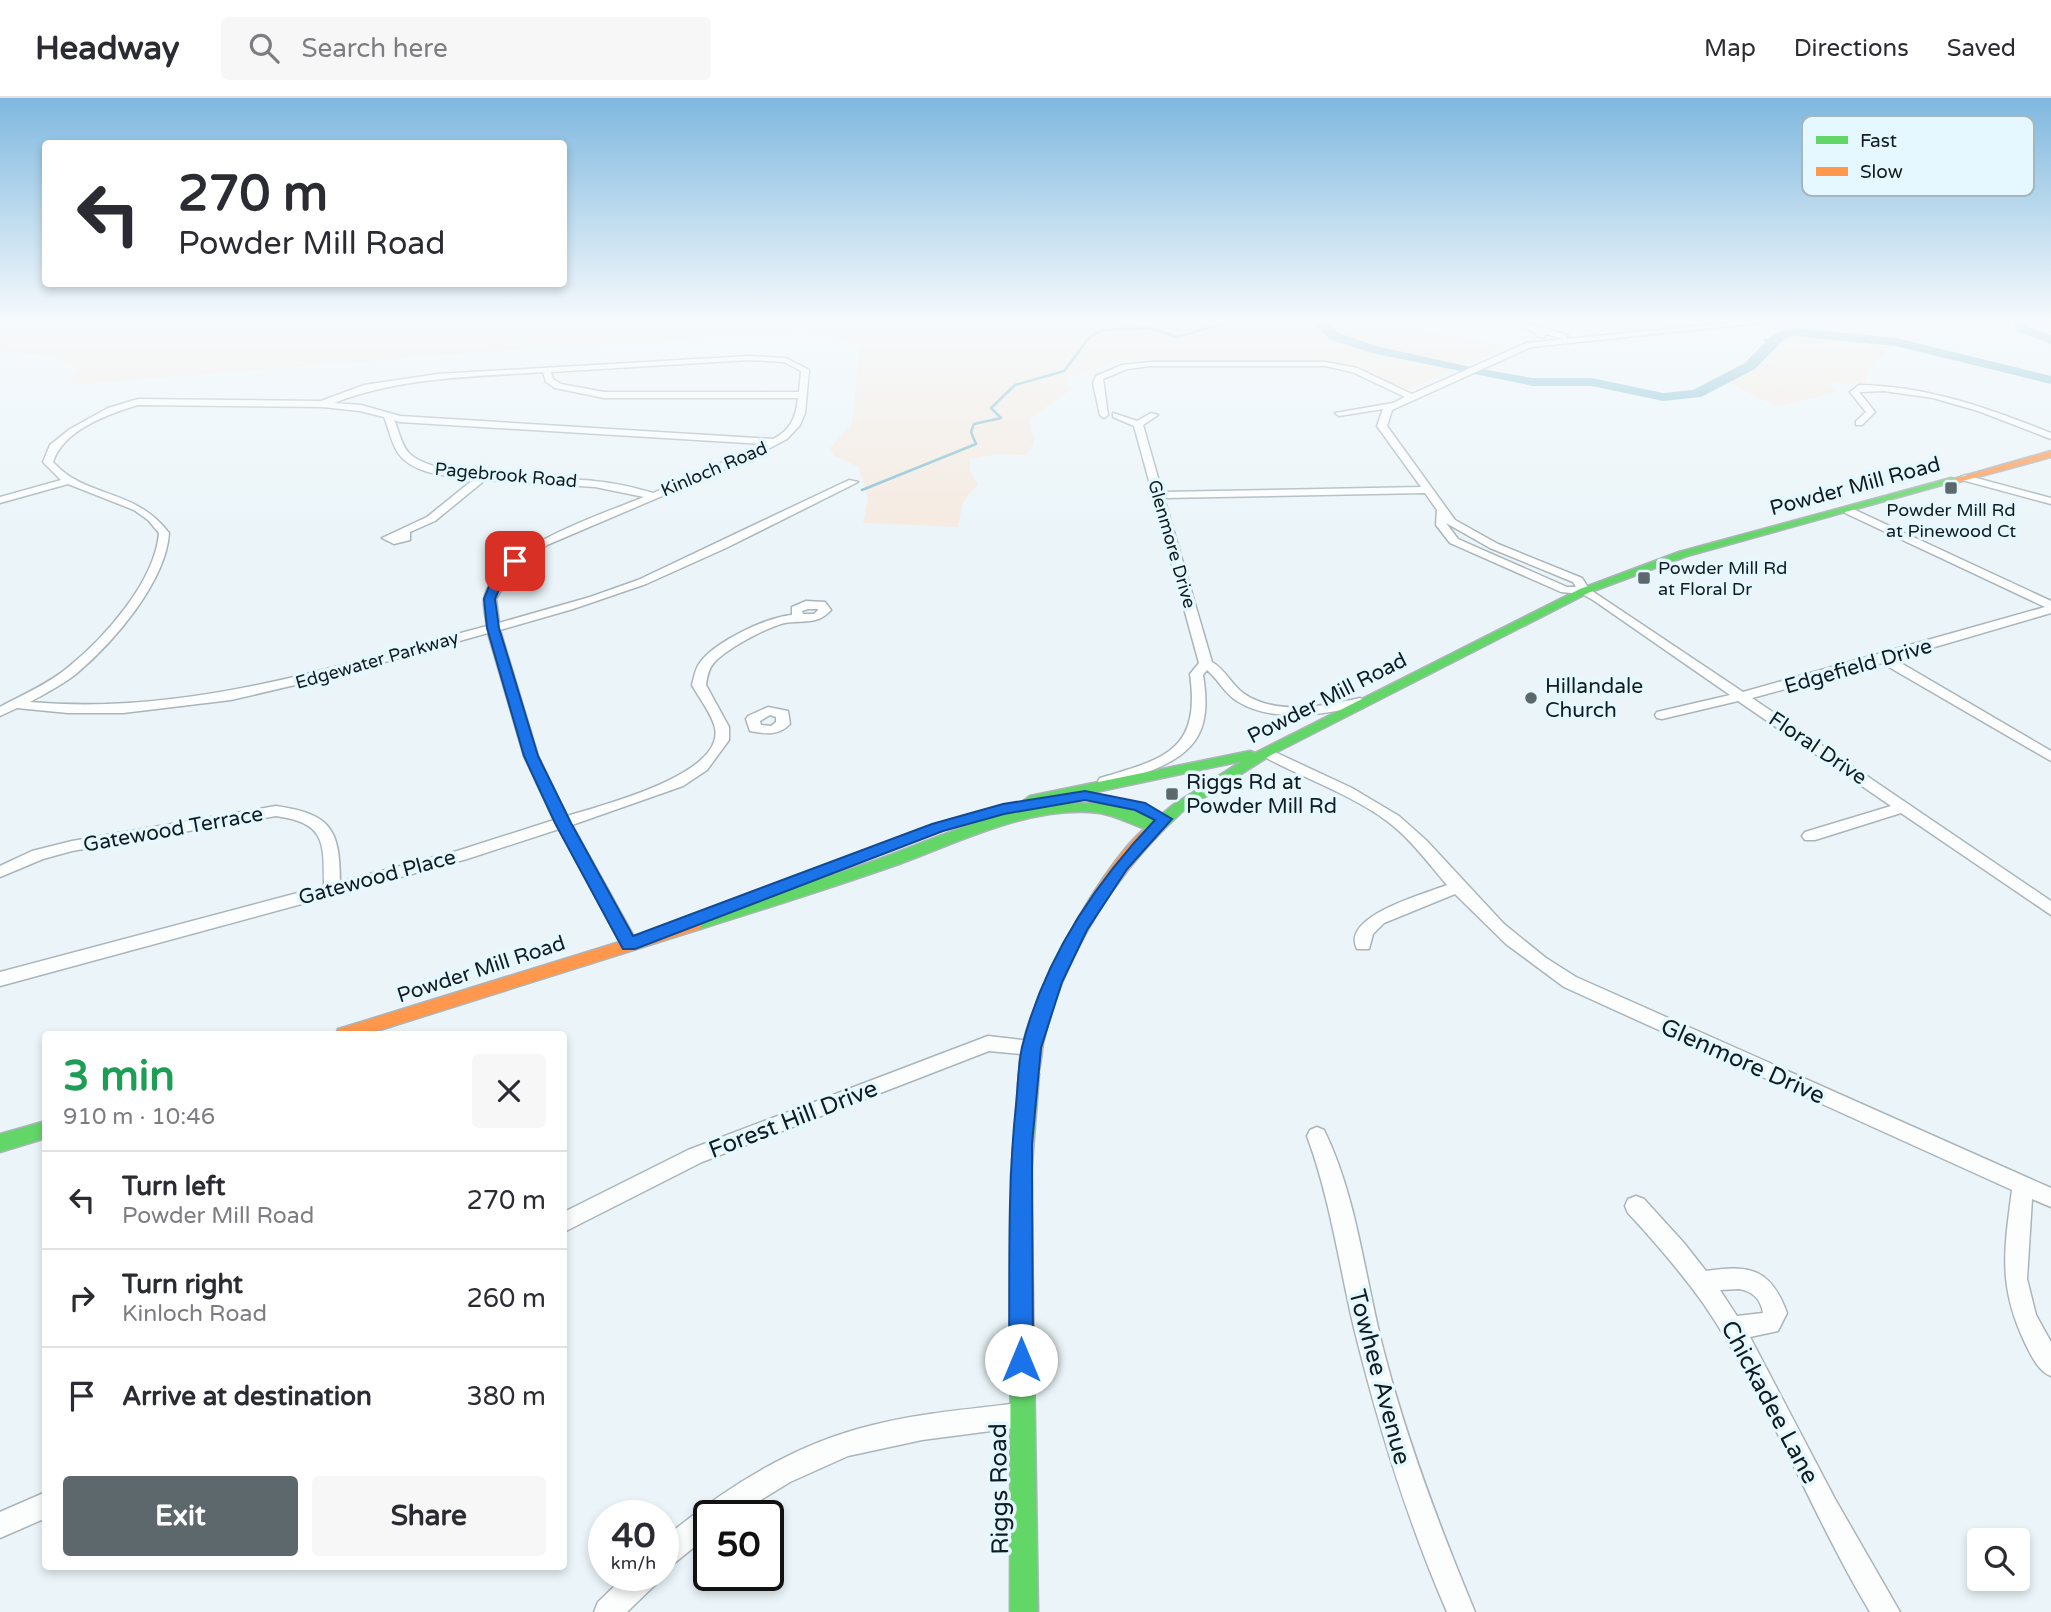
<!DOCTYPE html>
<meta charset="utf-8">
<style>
:root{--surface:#fff;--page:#f7f7f7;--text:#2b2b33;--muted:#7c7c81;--line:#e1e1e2;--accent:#5d686c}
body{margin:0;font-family:"Varela Round",sans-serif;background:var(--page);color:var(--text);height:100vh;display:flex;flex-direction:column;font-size:26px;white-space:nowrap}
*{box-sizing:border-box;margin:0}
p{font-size:23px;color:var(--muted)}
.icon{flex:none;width:38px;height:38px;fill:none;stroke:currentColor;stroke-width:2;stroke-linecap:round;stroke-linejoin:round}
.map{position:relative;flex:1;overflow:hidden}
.details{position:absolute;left:42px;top:933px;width:525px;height:539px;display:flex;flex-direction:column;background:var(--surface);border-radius:7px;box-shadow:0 4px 10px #0003}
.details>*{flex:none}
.hud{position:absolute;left:42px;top:42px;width:525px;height:147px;border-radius:7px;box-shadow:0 4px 10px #0003;background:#fff;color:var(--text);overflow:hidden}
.buttons{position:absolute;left:1967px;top:1430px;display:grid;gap:14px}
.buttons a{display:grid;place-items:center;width:63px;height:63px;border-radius:7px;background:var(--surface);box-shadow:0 4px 10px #0003;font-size:35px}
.speed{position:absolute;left:588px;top:1402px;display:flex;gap:14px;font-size:35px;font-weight:700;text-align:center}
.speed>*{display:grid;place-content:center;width:91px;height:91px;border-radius:50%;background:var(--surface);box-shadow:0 4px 10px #0003;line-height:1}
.speed small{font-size:18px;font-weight:400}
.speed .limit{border:4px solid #111;border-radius:10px;background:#fff;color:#111}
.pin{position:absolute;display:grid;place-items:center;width:60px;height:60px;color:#fff;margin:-30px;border-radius:14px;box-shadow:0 4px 10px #0006}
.me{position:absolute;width:77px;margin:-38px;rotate:0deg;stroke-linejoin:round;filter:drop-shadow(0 0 5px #0008)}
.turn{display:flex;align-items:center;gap:24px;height:147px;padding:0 21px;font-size:32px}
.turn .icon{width:91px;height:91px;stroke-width:2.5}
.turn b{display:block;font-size:49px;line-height:60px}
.round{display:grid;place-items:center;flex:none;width:74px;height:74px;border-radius:7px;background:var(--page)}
.head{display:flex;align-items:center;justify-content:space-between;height:119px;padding:0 21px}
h1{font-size:42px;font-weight:800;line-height:52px;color:#1e9e55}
.primary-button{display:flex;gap:14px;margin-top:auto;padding:14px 21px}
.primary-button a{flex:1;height:80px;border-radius:7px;background:var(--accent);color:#fff;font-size:28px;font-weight:800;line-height:80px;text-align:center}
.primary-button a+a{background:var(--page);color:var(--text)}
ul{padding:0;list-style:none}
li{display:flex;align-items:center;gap:21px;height:98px;padding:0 21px;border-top:2px solid var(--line)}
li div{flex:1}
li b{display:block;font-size:26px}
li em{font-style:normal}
header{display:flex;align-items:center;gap:42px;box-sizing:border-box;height:98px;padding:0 35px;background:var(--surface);border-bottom:2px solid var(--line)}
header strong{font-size:33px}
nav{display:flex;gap:38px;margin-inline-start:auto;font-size:24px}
.search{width:490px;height:63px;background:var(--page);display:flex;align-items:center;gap:18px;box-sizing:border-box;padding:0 24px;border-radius:7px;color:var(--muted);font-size:26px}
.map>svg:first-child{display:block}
</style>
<header>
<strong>Headway</strong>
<div class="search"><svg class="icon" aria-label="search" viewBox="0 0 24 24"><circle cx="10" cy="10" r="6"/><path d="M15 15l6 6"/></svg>Search here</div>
<nav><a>Map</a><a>Directions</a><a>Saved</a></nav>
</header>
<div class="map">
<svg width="2051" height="1514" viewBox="0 0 2051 1514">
<rect width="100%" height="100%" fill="#ebf5f9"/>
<g fill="#f5eae0">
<path d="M0,224H137L133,228L150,229L159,224H1403L1426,234L1506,248L1411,291L1399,288L1366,272L1303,261H1124L1080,277H1067L1063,283L1072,291L1029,321L1034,344L1026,357L998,356L969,361L971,376L978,386L963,404L958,429L863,425L868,401L859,369L834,358L830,350L852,325L860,245L804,235L545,249L69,287L77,271L55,258L0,253Z"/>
<path d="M1535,224H1730C1666,229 1597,243 1535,224Z"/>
<path d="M1830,234L1899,242L1868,272L1864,287L1833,284L1830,288L1838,293L1778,309L1723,282L1771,264L1765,246L1777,237Z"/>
</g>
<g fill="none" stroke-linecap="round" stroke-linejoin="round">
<g stroke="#83bed1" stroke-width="2.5">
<path d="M1667,224L1673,226"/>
<path d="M1765,242L1774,243"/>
<path d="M862,392L976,346L971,334L974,326L1001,320L991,310L1015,287L1064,273L1089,240L1101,232L1150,230L1177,239L1228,224"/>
</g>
<g fill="#83bed1" fill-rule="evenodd">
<path d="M1313,224H1326L1339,235L1376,248L1475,270L1533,280H1592L1663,295L1693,292L1745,265L1774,235L1795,230L1896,240L2051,278V286L1896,248L1795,238L1784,241L1755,271L1701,299L1663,303L1592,288H1533L1372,255L1329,241Z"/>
<path d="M2013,224H2025L2026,228L2051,237V246L2017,233Z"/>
</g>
<defs>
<g id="street">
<path d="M1511,224H1523L1568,237L1566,241L1742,224H1770L1531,249L1392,312L1387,328L1455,422L1498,446L1582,480L1589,491L1743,594L2045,509L1845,415V411H1853L2051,503V515L1894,561L2051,653V663L1882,565L1752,600L2051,803V817L1901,715L1815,742H1805L1802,738L1805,734L1891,708L1738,603L1662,621L1657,620L1655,617L1657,614L1730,597L1593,502L1582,496L1561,494L1450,445L1436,427L1437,412L1425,395L1164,400L1212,564C1225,571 1231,586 1243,595C1275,618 1324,608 1360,600L1367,604L1365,607C1326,616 1273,626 1237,603C1224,595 1219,582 1207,572L1203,577C1213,638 1193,658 1137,678C1126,682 1111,689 1100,686L1098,683L1100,680C1164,661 1201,653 1190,576L1199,565L1134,328L1113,319V315L1137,323L1151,315L1158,317L1143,327L1162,394L1421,389L1377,328L1383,311L1339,318L1335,315L1393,305L1405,299L1352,274L1325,268H1151L1127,271L1103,281L1108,317L1104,320L1100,317L1093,285L1096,278L1122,267L1151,264H1325L1357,270L1412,296L1526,245L1565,241L1545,236V239H1539L1531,232ZM1446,425L1490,450L1573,484L1576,489H1567L1458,441Z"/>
<path d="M749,258L786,260L809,272L805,315L800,327L787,341L749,361L547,447L511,474L496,501L499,525L590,499L638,482L849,382L858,384L726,450L646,486L573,511L500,532L538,658L567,718C599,708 725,677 715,630C712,616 699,600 692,587C694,580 695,572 699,566C713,544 767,519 792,517V509L806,503L825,504L831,512C818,527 803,522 785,525C767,529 724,552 713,566C708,572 707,580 706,587L729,629V642L707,672L683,688L572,727L638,846L635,850H623L559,731L467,761L0,888V874L324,788C324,743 325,725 276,718L72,753L43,761L0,779V768L32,753L72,743L276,708C330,716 340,730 340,784L457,753L554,722L524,658L488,535L342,576L231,602L123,615H68L17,610L0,618V609C22,597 46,587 66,571C103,542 155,484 159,435L148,422L134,412L68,386L0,405V399L61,382L43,364L50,347L70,331L108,310L138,301L321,303L364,287L438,276ZM749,262L784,264L801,273L799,294H604L561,286L553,281L551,274ZM543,274L546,284L555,290L604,300H798C796,319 791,332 773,341L400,318L361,307L334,305C400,279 472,279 543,274ZM138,307L322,309L360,313L384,319C389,331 391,344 398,355C413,377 450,378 474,381L427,419L382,440L394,446L410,442V434L435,423L485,382L595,389L644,399C600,417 495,450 484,501C483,508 486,520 487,528C336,568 188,618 30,604C46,595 62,587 76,576C113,545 166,484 169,435C134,389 86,401 53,364C63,332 108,316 138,307ZM394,322L400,324L763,346L653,395C633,389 615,385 594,383C551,378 440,383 410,356C401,348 399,332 394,322ZM808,511H818V512L814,516H803L802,513Z"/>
<path d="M1859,287C1927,288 1988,310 2051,335V341L1978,313L1933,300L1884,293L1859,294L1875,314L1862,327H1856V323L1866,314L1850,294Z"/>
<path d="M1965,377L2051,400V406L1962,382L1960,380Z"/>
<path d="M768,609L788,613L790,626C778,638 766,636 750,633L746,621L748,618ZM770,617L776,619V624L771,628L761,627L760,623Z"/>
<path d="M1266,650L1352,690L1399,718L1426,742L1504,826L1546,860L1576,879L2051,1090V1109L2032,1101L2027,1181L2036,1217L2051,1244V1278C2038,1273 2031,1257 2025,1245C1998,1188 2004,1153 2012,1092L1564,889L1506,846L1455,796L1384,825L1373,836L1369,851H1357C1340,818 1425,796 1447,787C1428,765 1411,741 1387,723C1349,695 1302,680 1261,657L1259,654Z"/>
<path d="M988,938L1031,943L1038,945L1040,950L1038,955L1031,957L989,953L702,1064L564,1134V1114L688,1052Z"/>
<path d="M1317,1029L1324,1032C1358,1101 1365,1184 1385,1258C1408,1346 1440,1430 1475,1514H1447C1407,1422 1378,1327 1354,1230C1339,1166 1330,1100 1307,1038L1310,1032Z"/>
<path d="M1636,1098L1644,1101L1684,1145L1706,1173C1750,1166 1771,1171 1787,1215L1778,1233L1750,1239L1835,1401L1900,1514H1870C1810,1414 1769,1301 1703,1205C1680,1173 1655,1144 1628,1115L1625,1108L1628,1101ZM1739,1191C1752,1193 1761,1201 1763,1215L1737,1218L1720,1192Z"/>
<path d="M1021,1305L1030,1308L1033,1317L1030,1326L1021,1329L922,1342L848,1358L790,1384L735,1418H709V1437L672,1467L663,1471V1441C725,1390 793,1346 873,1327C921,1315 971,1311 1021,1305Z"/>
<path d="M46,1394V1420L0,1440V1414Z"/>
<path d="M626,1477H658L655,1487L627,1514H594L598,1504Z"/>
</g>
<g id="fast">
<path d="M1951,380L1960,382L1687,458L1588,495L1271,657L1183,713L1163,732L1155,734C1131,728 1116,715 1089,714C1023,711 959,744 899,766C833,789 767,810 700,831H688L686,827L688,823C747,805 806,786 865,766C952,736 1064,675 1155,722L1173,707L1242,663L1030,708L1023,703L1030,698L1250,653L1255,655L1580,491L1679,454Z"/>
<path d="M1029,968L1036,970L1039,976L1031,1078L1038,1514H1010L1011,1078L1019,976L1022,970Z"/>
<path d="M46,1023V1040L0,1054V1036Z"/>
</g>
<g id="slow">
<path d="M2051,353V359L1955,385L1950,382Z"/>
<path d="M1158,723L1166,728L1163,732C1114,782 1077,841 1053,908C1049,920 1046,933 1043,945C1041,957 1041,970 1036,982L1029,984L1022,982C1002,941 1115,735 1158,723Z"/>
<path d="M694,821L700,823L702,827L700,831L367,936H336L338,931L345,929Z"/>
</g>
</defs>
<use href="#street" stroke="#abb5b9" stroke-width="3"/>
<use href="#fast" stroke="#abb5b9" stroke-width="3"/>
<use href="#slow" stroke="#abb5b9" stroke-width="3"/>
<use href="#street" fill="#fcfefe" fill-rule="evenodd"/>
<use href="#fast" fill="#63d668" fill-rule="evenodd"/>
<use href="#slow" fill="#ff974d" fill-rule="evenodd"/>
</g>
<linearGradient id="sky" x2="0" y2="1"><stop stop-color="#7fb8df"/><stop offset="0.51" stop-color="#f6fafc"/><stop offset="1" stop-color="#f6fafc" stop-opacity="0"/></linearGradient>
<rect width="2051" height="436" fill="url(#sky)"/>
<path fill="#1a73e8" stroke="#114b97" stroke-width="2" d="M511,460L521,463L503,483L495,501L499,530L538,658L571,725L633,838L932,726L1003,706L1085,693L1145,705L1172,721L1127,771L1087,832L1062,884L1041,950L1032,1046L1033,1262L1029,1270L1021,1274L1012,1270L1009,1262C1010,1177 1007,1091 1016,1007C1018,988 1018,967 1022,949C1044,861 1094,786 1155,722L1135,712L1085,702L1004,716L943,733L635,851H623L555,725L524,658L487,530L484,501L492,481Z"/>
<g fill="#5d686c" stroke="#e5f8ff" stroke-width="2.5">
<rect x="1944" y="383" width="14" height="14" rx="3.5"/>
<rect x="1637" y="473" width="14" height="14" rx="3.5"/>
<circle cx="1531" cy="600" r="7"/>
<rect x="1165" y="689" width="14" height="14" rx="3.5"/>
</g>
<g text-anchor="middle" stroke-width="7" stroke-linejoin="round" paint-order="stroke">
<g font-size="18" fill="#111c20" stroke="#e5f8ff">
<text transform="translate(714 371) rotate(-23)" y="6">Kinloch Road</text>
<text transform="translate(506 377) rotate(5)" y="6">Pagebrook Road</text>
<text transform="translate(1172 446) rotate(74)" y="6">Glenmore Drive</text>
<text transform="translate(377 562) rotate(-16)" y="6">Edgewater Parkway</text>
</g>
<g font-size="18" fill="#111c20" stroke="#e5f8ff">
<text x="1951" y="418">Powder Mill Rd<tspan x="1951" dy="21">at Pinewood Ct</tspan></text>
<text x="1658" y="476" text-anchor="start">Powder Mill Rd<tspan x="1658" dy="21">at Floral Dr</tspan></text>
</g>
<g font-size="21" fill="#111c20" stroke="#e5f8ff">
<text transform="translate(1855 388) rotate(-15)" y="7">Powder Mill Road</text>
<text transform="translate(1858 568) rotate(-16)" y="7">Edgefield Drive</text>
<text transform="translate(1327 600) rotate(-27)" y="7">Powder Mill Road</text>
<text transform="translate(1818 650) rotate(34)" y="7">Floral Drive</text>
<text transform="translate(173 731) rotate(-10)" y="7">Gatewood Terrace</text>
<text transform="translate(377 779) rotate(-15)" y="7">Gatewood Place</text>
<text transform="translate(481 871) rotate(-18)" y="7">Powder Mill Road</text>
</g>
<g font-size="21" fill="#111c20" stroke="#e5f8ff" text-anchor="start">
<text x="1545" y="595">Hillandale<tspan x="1545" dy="24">Church</tspan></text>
<text x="1186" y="691">Riggs Rd at<tspan x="1186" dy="24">Powder Mill Rd</tspan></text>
</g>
<g font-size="24" fill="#111c20" stroke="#e5f8ff">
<text transform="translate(1743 963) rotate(24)" y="8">Glenmore Drive</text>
<text transform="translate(793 1021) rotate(-21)" y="8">Forest Hill Drive</text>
<text transform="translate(1380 1279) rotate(75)" y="8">Towhee Avenue</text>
<text transform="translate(1770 1304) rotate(62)" y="8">Chickadee Lane</text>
<text transform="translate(999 1391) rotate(-91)" y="8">Riggs Road</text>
</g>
</g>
<rect x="1802" y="18" width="232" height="80" rx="10" fill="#e5f8ff" stroke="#a5b6bc" stroke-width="2"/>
<rect x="1816" y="38" width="32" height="8" fill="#63d668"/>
<rect x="1816" y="69" width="32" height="9" fill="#ff974d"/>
<g font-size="19" fill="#111c20">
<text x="1860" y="49">Fast</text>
<text x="1860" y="80">Slow</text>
</g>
</svg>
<div class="buttons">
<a><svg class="icon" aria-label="search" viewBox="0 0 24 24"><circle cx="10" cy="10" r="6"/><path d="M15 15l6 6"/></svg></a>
</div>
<div class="speed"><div>40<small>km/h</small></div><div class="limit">50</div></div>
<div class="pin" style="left:515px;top:463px;background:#d93025"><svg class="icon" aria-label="arrive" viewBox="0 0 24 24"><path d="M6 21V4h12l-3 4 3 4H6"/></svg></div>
<svg class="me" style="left:1021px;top:1262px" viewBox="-20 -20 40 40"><circle r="19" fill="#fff"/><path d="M0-13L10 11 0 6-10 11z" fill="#1a73e8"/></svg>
<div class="hud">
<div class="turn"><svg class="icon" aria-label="left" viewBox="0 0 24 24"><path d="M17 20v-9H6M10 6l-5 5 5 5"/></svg><div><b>270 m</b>Powder Mill Road</div></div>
</div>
<section class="details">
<div class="head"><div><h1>3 min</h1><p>910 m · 10:46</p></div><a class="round"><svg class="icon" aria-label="close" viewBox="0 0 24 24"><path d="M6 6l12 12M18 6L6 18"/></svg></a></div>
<ul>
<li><svg class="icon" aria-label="left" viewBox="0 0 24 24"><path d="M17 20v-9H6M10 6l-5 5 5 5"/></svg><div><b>Turn left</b><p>Powder Mill Road</p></div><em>270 m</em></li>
<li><svg class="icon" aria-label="right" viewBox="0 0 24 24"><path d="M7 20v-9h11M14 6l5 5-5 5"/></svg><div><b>Turn right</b><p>Kinloch Road</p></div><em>260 m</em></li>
<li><svg class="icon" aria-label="arrive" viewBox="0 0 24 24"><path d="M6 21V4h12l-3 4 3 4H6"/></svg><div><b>Arrive at destination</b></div><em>380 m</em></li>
</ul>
<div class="primary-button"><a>Exit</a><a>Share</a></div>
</section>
</div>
